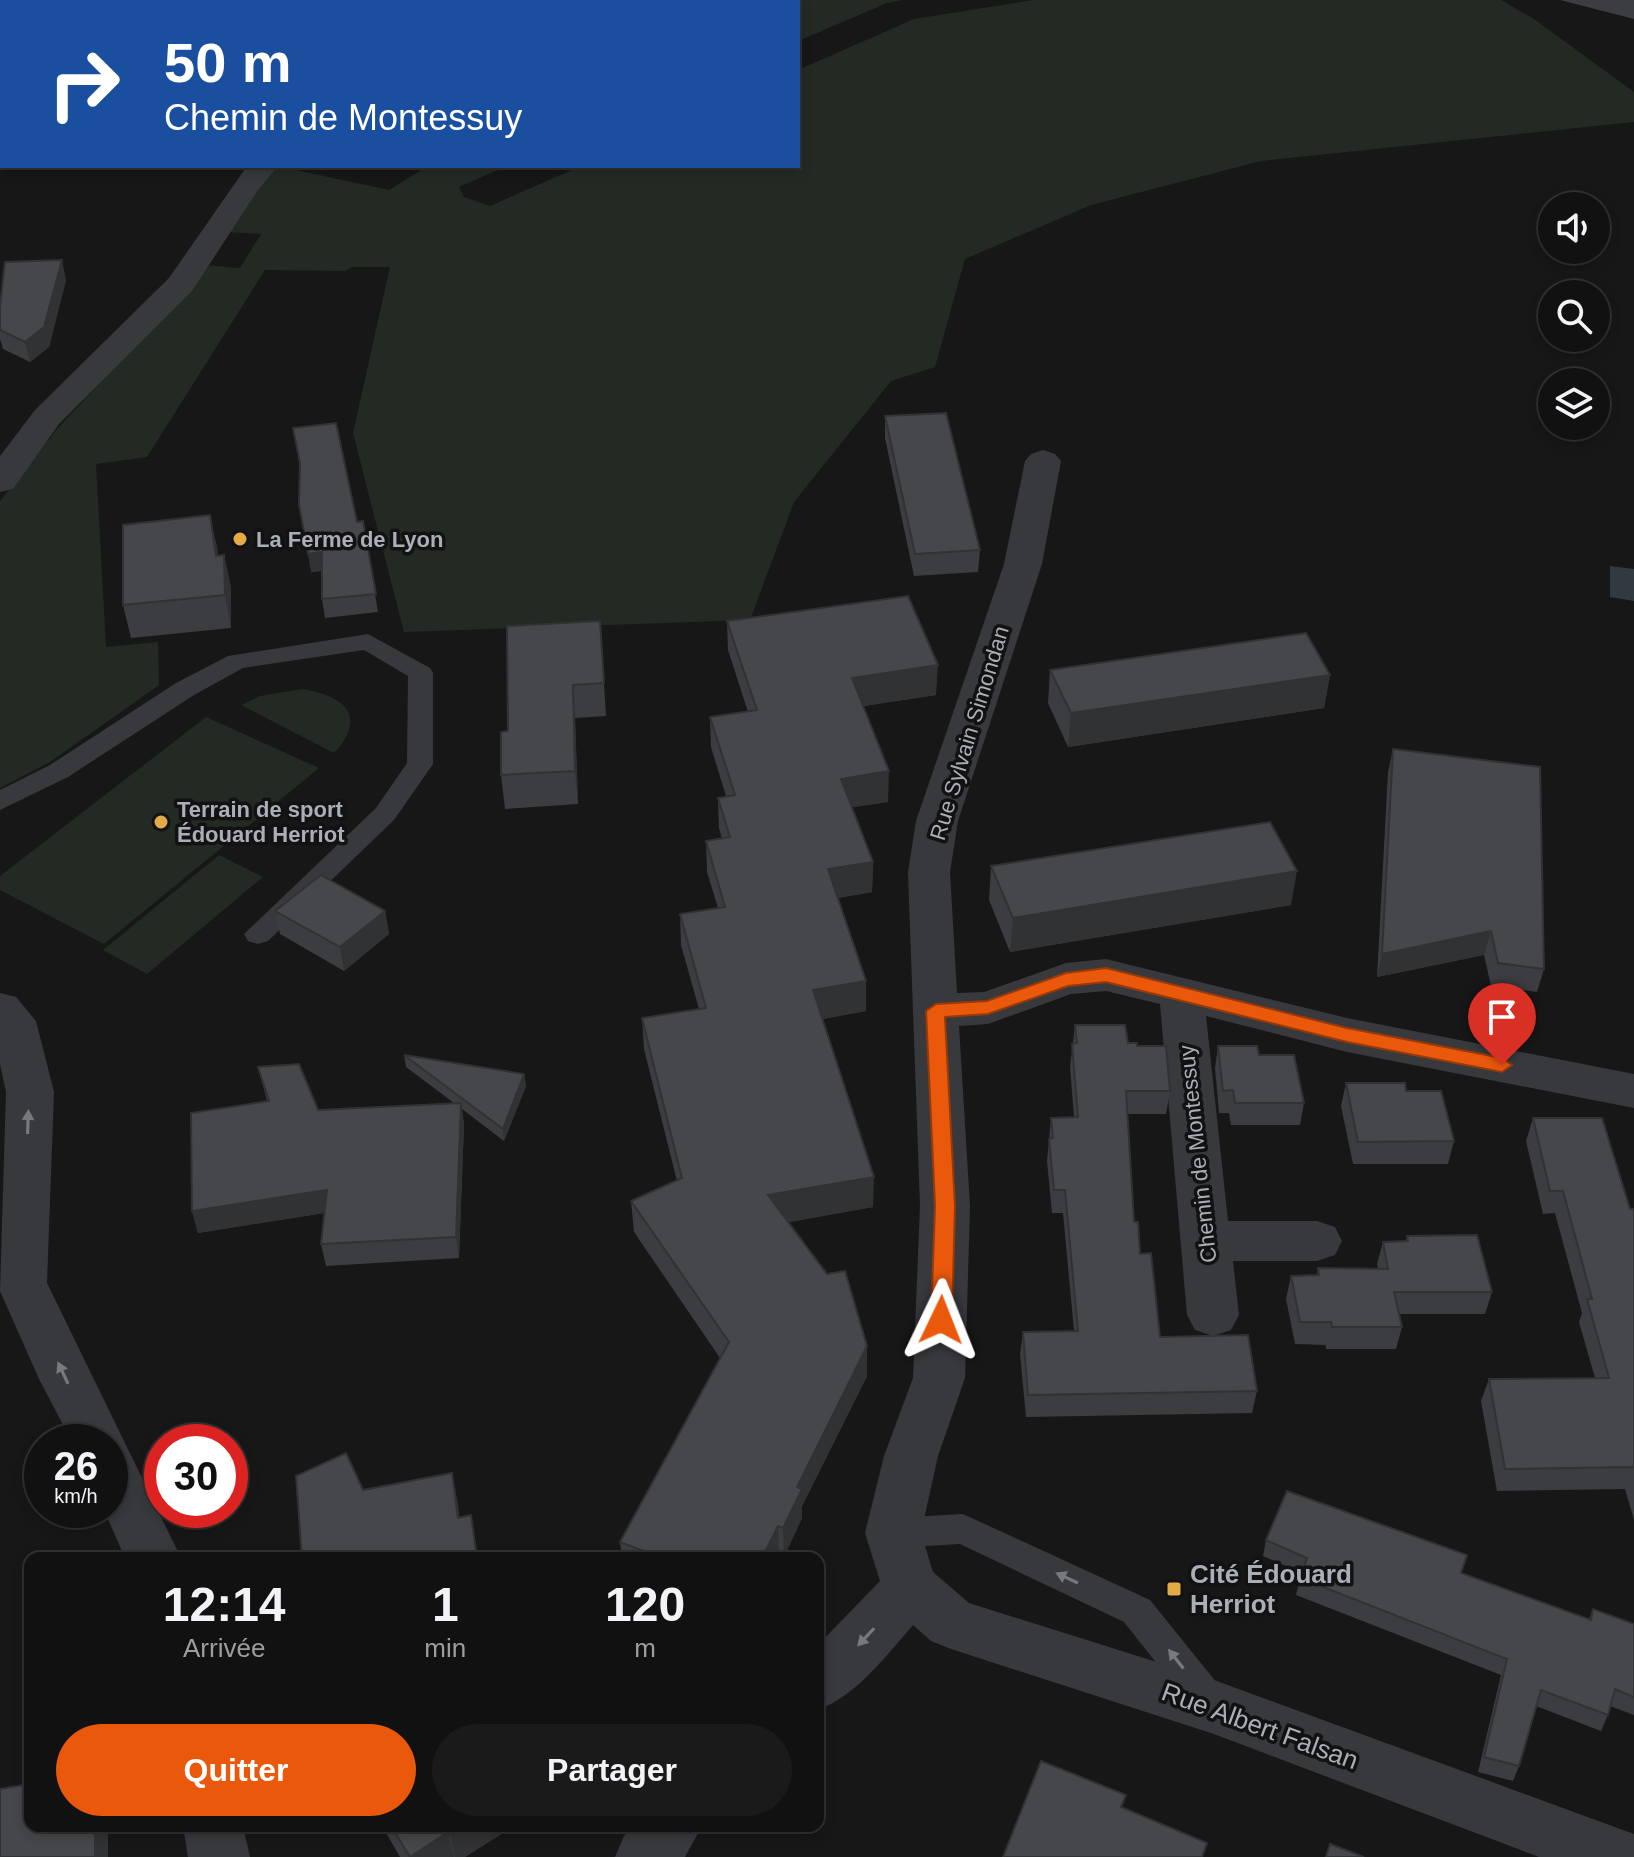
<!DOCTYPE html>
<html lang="fr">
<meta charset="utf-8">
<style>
:root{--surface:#111112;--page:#1a1a1b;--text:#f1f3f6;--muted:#9c9d9f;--line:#303132;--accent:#ea580c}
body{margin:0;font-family:Helvetica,sans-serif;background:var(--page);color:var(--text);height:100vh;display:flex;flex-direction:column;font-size:30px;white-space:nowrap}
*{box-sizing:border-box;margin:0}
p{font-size:26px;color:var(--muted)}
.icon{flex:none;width:44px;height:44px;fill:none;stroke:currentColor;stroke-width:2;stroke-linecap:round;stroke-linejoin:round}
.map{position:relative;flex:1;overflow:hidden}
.panel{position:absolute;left:24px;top:1552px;width:800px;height:280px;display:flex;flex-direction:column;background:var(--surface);border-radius:16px;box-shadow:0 4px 12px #0003,0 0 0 2px var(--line)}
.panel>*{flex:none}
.guide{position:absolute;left:0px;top:0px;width:800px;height:168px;box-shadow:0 4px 12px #0003,0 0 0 2px var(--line);background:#1a4fa0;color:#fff;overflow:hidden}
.fabs{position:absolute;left:1538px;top:192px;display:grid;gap:16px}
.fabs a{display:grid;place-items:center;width:72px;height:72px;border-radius:50%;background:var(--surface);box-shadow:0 4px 12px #0003,0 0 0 2px var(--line);font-size:40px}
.speed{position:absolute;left:24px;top:1424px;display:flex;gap:16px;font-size:40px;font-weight:700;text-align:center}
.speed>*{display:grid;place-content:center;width:104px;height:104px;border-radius:50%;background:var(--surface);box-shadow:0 4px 12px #0003,0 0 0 2px var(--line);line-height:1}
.speed small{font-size:20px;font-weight:400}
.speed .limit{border:12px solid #d22;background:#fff;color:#111}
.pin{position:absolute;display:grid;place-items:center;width:68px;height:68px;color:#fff;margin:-82px -34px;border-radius:50% 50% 50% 0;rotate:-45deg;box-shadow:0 0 8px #0007}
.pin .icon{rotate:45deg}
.me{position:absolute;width:88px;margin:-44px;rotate:2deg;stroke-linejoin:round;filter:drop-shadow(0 0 6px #0008)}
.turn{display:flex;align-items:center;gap:28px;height:168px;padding:0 32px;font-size:36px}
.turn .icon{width:104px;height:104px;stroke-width:2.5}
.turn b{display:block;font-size:56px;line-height:68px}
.eta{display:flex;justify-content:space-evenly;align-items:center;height:136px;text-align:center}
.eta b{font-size:48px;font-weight:600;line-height:56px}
.action{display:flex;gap:16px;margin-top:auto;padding:16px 32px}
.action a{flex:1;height:92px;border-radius:48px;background:var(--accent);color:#fff;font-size:32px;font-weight:600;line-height:92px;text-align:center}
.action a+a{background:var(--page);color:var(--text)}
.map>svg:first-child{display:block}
</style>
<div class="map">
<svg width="1634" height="1857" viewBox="0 0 1634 1857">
<rect width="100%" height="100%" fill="#171718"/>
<g fill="#232a24">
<path d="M776,0H903L887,3L798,41V2H771Z"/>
<path d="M1034,0H1501L1534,19L1634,92V122L1261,161L1091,205L965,259L935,367L891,381L794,502L750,620L404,632L353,433L390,267H352L345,271L265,270L147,457L96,464L106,647L158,642L159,685L50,762L0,788V501L57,429L189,288L204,265L240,268L261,234L226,232L258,184L277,166L389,190L428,166H507L459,187L464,197L490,206L581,166H798V70L914,19Z"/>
<path d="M303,689C345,696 368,717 334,753L241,705L260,696Z"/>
<path d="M206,717L319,768L104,944L0,890V876Z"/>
<path d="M219,855L263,877L147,974L103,950Z"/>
</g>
<path fill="#313a40" d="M1610,566L1634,569V601L1610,597Z"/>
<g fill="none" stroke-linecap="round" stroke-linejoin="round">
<g fill="#38393d" fill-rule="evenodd">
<path d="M368,634L430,668L433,673V764L394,820L268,941L258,944L248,941L244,934L376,808L407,763L408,676L364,650L243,668L194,695L68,777L0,810V790L50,765L176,683L228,656Z"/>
<path d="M963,1514L1150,1600L1221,1688L1227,1700L1221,1712L1208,1717L1195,1712L1124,1622L960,1544L893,1548L881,1544L875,1533L881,1522L893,1518Z"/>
</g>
<g fill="#38393d" fill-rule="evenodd">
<path d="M247,166H278L258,190L192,291L59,424L13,489L0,492V456L35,410L169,278Z"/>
<path d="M1043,450L1055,454L1061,461L1042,564L958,821L950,872L957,993L984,992L1066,963L1106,959L1347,1018L1634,1074V1108L1347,1052L1206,1016L1228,1221H1317L1335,1227L1342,1241L1335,1255L1317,1261H1233L1239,1315L1231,1330L1213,1336L1195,1330L1187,1315L1160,1004L1106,991L1071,994L988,1024L959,1026L970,1206L965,1378L938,1456L921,1533L933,1572L969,1603L1214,1680L1634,1834V1857H1539L1214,1734L951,1649L931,1641L913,1625C886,1656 857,1695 818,1710V1645L880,1581L865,1533L884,1456L913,1378L920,1206L908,872L916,821L1004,564L1025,461L1031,454Z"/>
<path d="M0,993L16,997L36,1021L54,1092L47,1283L181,1558H125L104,1510H110V1442H72L39,1379L0,1291L6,1092L0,1064Z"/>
<path d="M183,1826H243L250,1857H188Z"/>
<path d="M633,1826H702L685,1857H615L624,1836Z"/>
</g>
<path fill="#46484d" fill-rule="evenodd" d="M2,132V153L0,154V133Z"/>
</g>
<g fill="#3c3d40">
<path d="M1560,0H1634V19Z"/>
<path d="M66,280L49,347L30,362L3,349L0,339V306Z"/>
<path d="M885,416L980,550L978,572L914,576L885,438Z"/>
<path d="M363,521L378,612L325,618L322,599V571L311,572Z"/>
<path d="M224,555L231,588V628L131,638L123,605Z"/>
<path d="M600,621L606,716L575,718L578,804L505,809L501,775L508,731Z"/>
<path d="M727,621L936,695L863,706L888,802L852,807L873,862L872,892L838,898L866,981V1011L823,1019L873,1207L788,1222L867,1346V1376L802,1506V1518L784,1557L779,1555L777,1558H622L620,1542L720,1358L634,1232L631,1201L677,1181L644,1049L642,1018L699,1009L681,945L680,914L718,908L707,872L706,841L722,839L719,828L718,798L726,796L711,747L710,717L748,712L728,650Z"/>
<path d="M1050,670L1330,675L1324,708L1068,747L1048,703Z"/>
<path d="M1393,749L1544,969L1537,992L1491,986L1484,955L1377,977L1388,772Z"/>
<path d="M991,866L1291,905L1010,952L989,900Z"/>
<path d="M275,911H385L389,934L344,971L280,934Z"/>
<path d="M1075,1025L1137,1046L1170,1091L1166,1114H1128L1134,1222L1140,1254L1160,1337L1257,1391L1252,1413L1026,1417L1020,1354L1023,1332L1074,1331L1063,1213H1052L1047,1161L1051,1118L1074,1117L1070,1067Z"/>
<path d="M1218,1046L1259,1055L1304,1103L1300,1125H1231L1229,1113H1219L1215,1068Z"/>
<path d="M404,1055L524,1074L526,1086L504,1141L462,1109L464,1124L459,1258L326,1266L321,1244L324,1213L198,1233L192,1211L267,1101L258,1067L318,1110L454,1103L406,1067Z"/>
<path d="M1346,1083L1406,1091L1454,1141L1448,1164H1353L1341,1106Z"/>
<path d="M1533,1118L1630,1209H1634V1520L1625,1489L1497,1491L1481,1401L1489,1379L1595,1378L1579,1322L1582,1313L1555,1213L1543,1214L1526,1141Z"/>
<path d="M1407,1236L1492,1292L1485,1314H1399L1402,1327L1396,1349H1326V1345L1295,1344L1286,1299L1291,1276L1317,1275L1318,1268L1378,1269L1377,1264L1383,1242L1406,1241Z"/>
<path d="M1266,1540L1461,1573L1589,1619L1593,1609L1634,1624V1715L1610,1706L1608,1715L1601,1731L1536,1706L1519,1766L1513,1781L1478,1772L1501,1675L1296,1595L1302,1573L1263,1556Z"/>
<path d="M382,1826H514L465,1857H400Z"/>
</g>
<g fill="#313234">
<path d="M397,0H454V2H396Z"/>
<path d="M62,260L66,280L49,347L30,362L25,342Z"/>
<path d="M210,515L217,547L223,588L216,556Z"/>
<path d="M322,552L325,570L311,572L308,554Z"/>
<path d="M224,555L231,588V628L225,595Z"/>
<path d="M938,665L936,695L852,708V678Z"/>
<path d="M1330,675L1324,708L1068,747L1071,713Z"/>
<path d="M573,685L575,718L578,804L575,771Z"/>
<path d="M889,771L888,802L841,809V779Z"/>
<path d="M873,862L872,892L827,899L828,869Z"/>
<path d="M1297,871L1291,905L1010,952L1013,918Z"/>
<path d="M385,911L389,934L344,971L340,947Z"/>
<path d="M1491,931L1484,955L1377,977L1382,954Z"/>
<path d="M866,981V1011L814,1020L813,990Z"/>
<path d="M524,1074L526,1086L504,1141L503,1129Z"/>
<path d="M461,1103L464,1124L459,1258L456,1237Z"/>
<path d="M874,1177L873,1207L768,1226V1195Z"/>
<path d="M327,1190L331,1212L198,1233L192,1211Z"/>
<path d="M867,1346V1376L802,1506V1518L784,1557L783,1528L797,1487Z"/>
<path d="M452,1473L458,1504L463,1548L458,1518Z"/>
<path d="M778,1526L779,1555L777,1558H762Z"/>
<rect x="95" y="1826" width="13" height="31"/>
<path d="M464,1826H514L465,1857H455L450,1835Z"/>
<path d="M448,1832L454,1857H410Z"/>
</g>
<g fill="#46474b" stroke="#313234" stroke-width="2">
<path d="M326,0H397L396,2H326Z"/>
<path d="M62,260L44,327L25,342L0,330V306L5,262Z"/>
<path d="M946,413L980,550L915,554L885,416Z"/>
<path d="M336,423L357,522L363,521L376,594L322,599V552L308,554L299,504L300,463L293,428Z"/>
<path d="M210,515L216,556L224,555L225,595L123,605V525Z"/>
<path d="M908,596L938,665L852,678L889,771L841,779L873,862L828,869L866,981L813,990L874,1177L768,1195L827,1274L845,1271L867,1346L797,1487L802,1489L783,1528L778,1526L762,1558H646L649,1553L620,1542L729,1342L631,1201L682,1178L642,1018L706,1008L680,914L725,907L706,841L730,837L718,798L735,795L710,717L757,710L727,621Z"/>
<path d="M600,621L604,683L573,685L575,771L501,775V732L508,731L507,626Z"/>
<path d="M1306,633L1330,675L1071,713L1050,670Z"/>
<path d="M1393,749L1540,767L1544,969L1498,963L1491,931L1382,954Z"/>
<path d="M1270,822L1297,871L1013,918L991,866Z"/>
<path d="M321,875L385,911L340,947L275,911Z"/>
<path d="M1075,1025H1125L1128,1043H1137V1046H1166L1170,1091H1126L1134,1222H1138L1140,1254L1151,1253L1160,1337L1248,1335L1257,1391L1028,1395L1023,1332L1078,1331L1065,1190H1054L1049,1139L1053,1138L1051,1118L1078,1117L1072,1044L1077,1043Z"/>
<path d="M1218,1046H1257L1259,1055H1294L1304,1103H1235L1233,1090L1223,1091Z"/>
<path d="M404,1055L524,1074L503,1129Z"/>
<path d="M299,1064L318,1110L461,1103L456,1237L321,1244L327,1190L192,1211L191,1113L269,1101L258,1067Z"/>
<path d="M1346,1083H1405L1406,1091H1441L1454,1141L1358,1142Z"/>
<path d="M1533,1118H1602L1630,1209H1634V1467L1505,1469L1489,1379L1609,1378L1587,1299H1592L1563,1191H1550Z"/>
<path d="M1477,1235L1492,1292H1394L1402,1327H1332L1331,1322H1300L1291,1276L1319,1275L1318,1268L1388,1269L1383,1242L1408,1241L1407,1236Z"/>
<path d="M346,1453L363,1490L452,1473L458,1518L471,1515L477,1558H302L296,1476Z"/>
<path d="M1287,1491L1467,1555L1461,1573L1591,1620L1593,1609L1634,1624V1697L1615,1689L1608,1715L1541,1690L1519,1766L1484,1757L1507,1659L1300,1578L1307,1558L1266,1540Z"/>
<path d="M1041,1761L1126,1795L1121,1807L1207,1843L1202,1857H1003Z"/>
<path d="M30,1784V1826H95V1857H0V1789Z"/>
<path d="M391,1826H464L450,1835L448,1832L410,1857Z"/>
<path d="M1330,1844L1364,1857H1326Z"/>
</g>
<defs><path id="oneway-solid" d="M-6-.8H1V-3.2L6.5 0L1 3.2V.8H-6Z" transform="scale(2)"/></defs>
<g fill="#777980">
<use href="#oneway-solid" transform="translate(28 1122) rotate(-88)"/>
<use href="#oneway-solid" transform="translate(63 1373) rotate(-115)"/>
<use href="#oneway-solid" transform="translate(1067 1578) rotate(-155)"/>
<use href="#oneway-solid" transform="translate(866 1637) rotate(133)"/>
<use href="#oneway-solid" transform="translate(1176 1659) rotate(-128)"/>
</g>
<path fill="#ea580c" stroke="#983908" stroke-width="2" d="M1106,968L1347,1028L1502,1058L1512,1065L1502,1072L1347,1042L1106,982L1068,986L988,1014L945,1017L955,1206L952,1320L949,1326L941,1329L934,1326L931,1320L935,1206L926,1011L936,1004L987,1001L1066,973Z"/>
<g fill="#e2ab46" stroke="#121213" stroke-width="3">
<circle cx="240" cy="539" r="8"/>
<circle cx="161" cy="822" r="8"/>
<rect x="1166" y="1581" width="16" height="16" rx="4"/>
</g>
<g text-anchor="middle" stroke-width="7" stroke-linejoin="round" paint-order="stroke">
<g font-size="22" font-weight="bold" fill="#aaaeb7" stroke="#121213" text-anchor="start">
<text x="256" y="547">La Ferme de Lyon</text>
<text x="177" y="817">Terrain de sport<tspan x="177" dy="25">Édouard Herriot</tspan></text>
</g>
<g font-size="22" fill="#aaaeb7" stroke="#121213">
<text transform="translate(969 733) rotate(-73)" y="8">Rue Sylvain Simondan</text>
<text transform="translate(1197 1154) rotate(-96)" y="8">Chemin de Montessuy</text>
</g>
<g font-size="26" font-weight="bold" fill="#aaaeb7" stroke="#121213" text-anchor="start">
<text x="1190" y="1583">Cité Édouard<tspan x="1190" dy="30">Herriot</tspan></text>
</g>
<g font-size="26" fill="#aaaeb7" stroke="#121213">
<text transform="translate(1260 1726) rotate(20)" y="9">Rue Albert Falsan</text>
</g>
</g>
</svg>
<div class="fabs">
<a><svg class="icon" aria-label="sound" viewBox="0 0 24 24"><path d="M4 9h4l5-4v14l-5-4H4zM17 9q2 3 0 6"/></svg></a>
<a><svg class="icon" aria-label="search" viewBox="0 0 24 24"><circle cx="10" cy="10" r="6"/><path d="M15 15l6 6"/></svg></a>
<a><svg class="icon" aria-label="layers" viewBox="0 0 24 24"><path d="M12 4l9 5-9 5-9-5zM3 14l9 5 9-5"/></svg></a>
</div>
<div class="speed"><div>26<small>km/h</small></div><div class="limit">30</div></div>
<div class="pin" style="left:1502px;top:1065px;background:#d93025"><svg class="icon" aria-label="arrive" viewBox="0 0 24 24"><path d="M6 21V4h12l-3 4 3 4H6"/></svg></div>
<svg class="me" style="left:941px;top:1320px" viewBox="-20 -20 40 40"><path d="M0-17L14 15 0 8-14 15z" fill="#ea580c" stroke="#fff" stroke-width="4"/></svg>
<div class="guide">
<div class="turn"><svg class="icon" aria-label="right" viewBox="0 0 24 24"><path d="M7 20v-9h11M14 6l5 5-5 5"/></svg><div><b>50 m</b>Chemin de Montessuy</div></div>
</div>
<section class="panel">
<div class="eta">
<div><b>12:14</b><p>Arrivée</p></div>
<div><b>1</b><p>min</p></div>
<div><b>120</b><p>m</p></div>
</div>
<div class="action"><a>Quitter</a><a>Partager</a></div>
</section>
</div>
